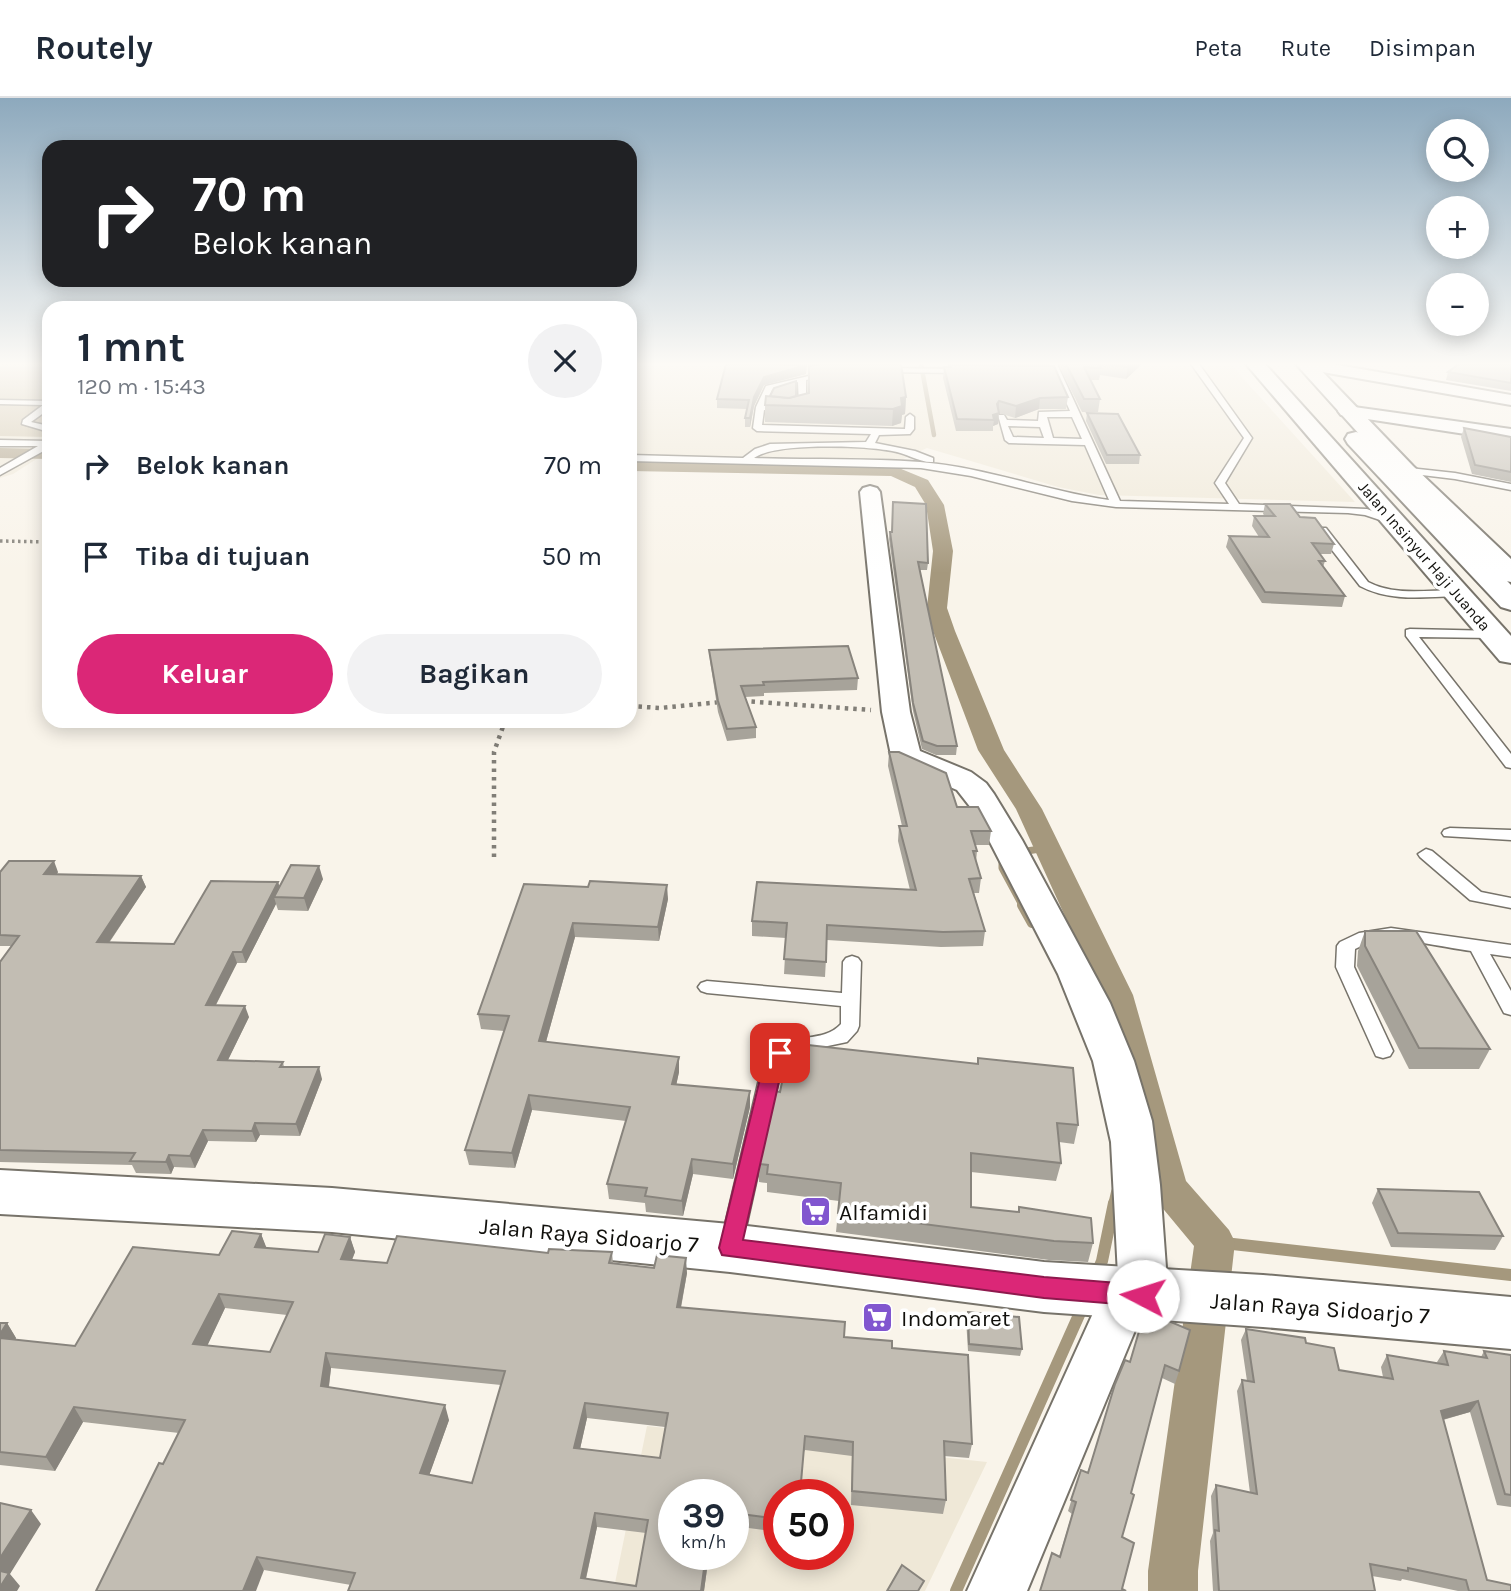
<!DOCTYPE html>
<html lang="id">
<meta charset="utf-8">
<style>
:root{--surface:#fff;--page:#f2f2f3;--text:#1f2937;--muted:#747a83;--line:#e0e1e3;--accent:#db2777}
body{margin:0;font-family:Karla,sans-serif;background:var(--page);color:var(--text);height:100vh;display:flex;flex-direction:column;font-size:26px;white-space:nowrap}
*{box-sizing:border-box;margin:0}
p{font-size:23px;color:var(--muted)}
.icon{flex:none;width:38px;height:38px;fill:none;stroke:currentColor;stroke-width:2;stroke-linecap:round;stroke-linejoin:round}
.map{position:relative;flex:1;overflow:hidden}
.details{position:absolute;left:42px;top:203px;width:595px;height:427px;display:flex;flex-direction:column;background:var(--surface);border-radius:21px;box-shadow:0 4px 18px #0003}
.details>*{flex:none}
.banner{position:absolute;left:42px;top:42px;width:595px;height:147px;border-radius:21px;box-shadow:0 4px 18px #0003;background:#202124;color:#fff;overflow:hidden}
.tools{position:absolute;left:1426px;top:21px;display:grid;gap:14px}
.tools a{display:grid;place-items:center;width:63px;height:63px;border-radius:50%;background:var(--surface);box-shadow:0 4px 18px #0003;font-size:35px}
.speed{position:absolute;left:658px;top:1381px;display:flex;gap:14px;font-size:35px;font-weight:700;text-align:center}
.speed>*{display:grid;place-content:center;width:91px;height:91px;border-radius:50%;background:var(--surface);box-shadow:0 4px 18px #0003;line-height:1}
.speed small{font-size:18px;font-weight:400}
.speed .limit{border:10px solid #d22;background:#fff;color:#111}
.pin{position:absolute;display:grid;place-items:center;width:60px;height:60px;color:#fff;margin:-30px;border-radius:14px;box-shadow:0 4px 10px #0006}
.me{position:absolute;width:77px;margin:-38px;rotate:275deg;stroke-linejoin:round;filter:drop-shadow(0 0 5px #0008)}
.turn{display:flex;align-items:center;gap:24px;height:147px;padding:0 35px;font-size:32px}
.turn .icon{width:91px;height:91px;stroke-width:2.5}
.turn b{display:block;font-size:49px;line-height:60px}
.round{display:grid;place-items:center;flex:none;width:74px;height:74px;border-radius:37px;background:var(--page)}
.summary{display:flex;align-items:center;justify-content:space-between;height:119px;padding:0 35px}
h1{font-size:42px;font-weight:700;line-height:52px}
.cta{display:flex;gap:14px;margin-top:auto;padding:14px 35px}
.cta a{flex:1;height:80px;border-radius:42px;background:var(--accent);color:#fff;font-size:28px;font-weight:700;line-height:80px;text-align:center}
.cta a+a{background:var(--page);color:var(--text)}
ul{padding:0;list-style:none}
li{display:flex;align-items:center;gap:21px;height:91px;padding:0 35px}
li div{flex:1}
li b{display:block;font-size:26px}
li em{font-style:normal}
header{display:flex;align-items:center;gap:42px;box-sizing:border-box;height:98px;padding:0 35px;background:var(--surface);border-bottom:2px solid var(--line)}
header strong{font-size:33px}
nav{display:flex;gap:38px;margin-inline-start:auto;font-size:24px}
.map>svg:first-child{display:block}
</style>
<header>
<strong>Routely</strong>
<nav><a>Peta</a><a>Rute</a><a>Disimpan</a></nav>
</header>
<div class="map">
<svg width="1511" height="1493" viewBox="0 0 1511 1493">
<rect width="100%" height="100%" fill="#f9f4ea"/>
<g fill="#efe8d7" fill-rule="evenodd">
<path d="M0,266H49V353L13,376L0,380Z"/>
<path d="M630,266H1230L1355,404L1099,397L1058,389L927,350L903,361L630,357Z"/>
<path d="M647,1328L987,1364L925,1493H433L615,1485ZM674,1396H733V1456H674ZM779,1396H838V1456H779Z"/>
</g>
<path fill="#cdc1a6" d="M0,266H49V339L0,338Z"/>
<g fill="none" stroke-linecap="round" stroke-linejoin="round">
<path stroke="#a5987d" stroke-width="4.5" d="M921,266L934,337"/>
<g stroke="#a5987d" stroke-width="7">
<path d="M1020,754L1047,750"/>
<path d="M1002,758V770L1023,809"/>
</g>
<g stroke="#a5987d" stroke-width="10">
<path d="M1022,807L1032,825"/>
<path d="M1113,1107L1116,1094"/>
</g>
<g stroke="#a5987d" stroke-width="12">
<path d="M1215,1144L1511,1177"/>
<path d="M1096,1177L1102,1163L1114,1105"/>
<path d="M956,1493L1083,1208"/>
</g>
<g fill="#a5987d" fill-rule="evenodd">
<path d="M0,350L49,351V361L0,360Z"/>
<path d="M630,363L894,368L928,382L944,407L953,453L947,510L955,533L1004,652L1042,711L1133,897L1186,1083L1229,1132L1235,1144L1198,1473V1493H1148V1473L1194,1148L1155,1101L1150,1090L1101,897L1016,711L978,652L933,533L927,510L933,453L926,407L915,389L891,378L630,373Z"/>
</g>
<defs>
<g id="lane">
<path d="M1049,266H1057L1120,403L1229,406L1215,385L1244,340L1191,266H1199L1252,340L1225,385L1239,406L1367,411L1397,423L1392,426L1365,417L1348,415L1116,409L1072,403L971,378L921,370L630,363V357L743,360L755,351L770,346L866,344L871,336L757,333L753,330L756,309L766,288L830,273L833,277L806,282V310L788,315L764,312L762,327L905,331L906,319L910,316L914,319V331L910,336L879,337L875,345L915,353L933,360V364C920,365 906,355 892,353C864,348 776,344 754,360C809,362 865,360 920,364C984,369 1046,393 1109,402L1085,347L1009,345L1005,342L998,317H1004L1007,322L1038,323L1039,314L1070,313ZM798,284L799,307L788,310L765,308L772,292ZM1047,319H1072L1082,341L1053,340ZM1008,328L1040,329L1044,340L1013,339Z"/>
<path d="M881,270L963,271L967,273L963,275L878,274Z"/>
<path d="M0,302L49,303V311L31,324L49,328V334L22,326L23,322L43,307L0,306Z"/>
<path d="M0,342L49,343V350L0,377V370L38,348H0Z"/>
<path d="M1400,369L1455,375L1511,386V392L1455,381L1397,374V370Z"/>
<path d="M1318,430H1326L1368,484C1395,498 1426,492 1456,492L1462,495L1456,498C1423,499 1390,504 1360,488L1318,434Z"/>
<path d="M1410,531L1497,533V539L1493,540L1419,539L1511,656V670L1506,669L1406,538V532Z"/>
<path d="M1450,730L1511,732V742L1444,738L1442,735L1444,732Z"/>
<path d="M1426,751L1432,753L1481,794L1511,800V810L1470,802L1420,759L1418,756Z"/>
<path d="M1391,830L1511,847V859L1490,856L1511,893V917L1504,915L1471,853C1433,848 1390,834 1355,851L1354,869L1393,953L1390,958L1383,960L1376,958L1336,869L1337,848L1340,844L1359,835Z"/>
<path d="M852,858L858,860L861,864L859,928L857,933L847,944L794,955L782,967L742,1148L739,1155L731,1158L723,1155L720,1148L763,964C783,929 820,949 841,926V908L707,895L701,893L698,889L701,885L707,883L842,895L843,864L846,860Z"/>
</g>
<g id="street">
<path d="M1297,266H1332L1511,297V307L1305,271Z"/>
<path d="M1347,308L1511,331V343L1341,317L1338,313L1341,309Z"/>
<path d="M870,388L877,390L880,394L910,614L920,653L971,674L986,685L994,696L1022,742L1110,905L1134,963L1152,1023L1160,1087L1168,1197L1160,1213L1141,1218L1027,1493H967L1109,1180L1118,1177L1111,1044L1093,963L1058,876L975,715L957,692L903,669L891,657L882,614L860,394L863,390Z"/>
</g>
<g id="secondary">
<path d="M1296,266H1315L1413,368L1511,461V484L1501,482L1397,378Z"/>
<path d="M0,1072L332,1090L730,1126L1044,1164L1263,1177L1511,1199V1251L1263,1229L1044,1214L730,1174L332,1134L0,1116Z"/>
</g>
<g id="highway">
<path d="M1246,266H1265L1511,538V565L1500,563Z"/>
<path d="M1356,334L1364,336L1511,487V512L1501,509L1348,346L1345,341L1348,336Z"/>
</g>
</defs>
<use href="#lane" stroke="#77736a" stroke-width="3"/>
<use href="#street" stroke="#77736a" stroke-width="4"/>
<use href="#secondary" stroke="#77736a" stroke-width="4"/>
<use href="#highway" stroke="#77736a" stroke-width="4"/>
<path stroke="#817e77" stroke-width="3.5" stroke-dasharray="2.5 3.5" stroke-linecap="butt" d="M0,443L49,444"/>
<g stroke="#817e77" stroke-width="4.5" stroke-dasharray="3.5 5" stroke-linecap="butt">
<path d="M743,603L871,612"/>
<path d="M630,608L660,610L721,604"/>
<path d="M494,759V654L505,623"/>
</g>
<use href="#lane" fill="#fff" fill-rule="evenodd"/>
<use href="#street" fill="#fff" fill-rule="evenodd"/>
<use href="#secondary" fill="#fff" fill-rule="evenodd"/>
<use href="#highway" fill="#fff" fill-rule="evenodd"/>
</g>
<g fill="#a7a39a" fill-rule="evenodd">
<path d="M726,266H901L906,299L905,316L902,317L901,325L892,328L765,324V307L808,295L816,267H785L806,276L764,287L754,308L750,329H745V320L747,311L717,310V301Z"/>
<path d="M947,266H1048V268L1068,299L1066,311H1039L1015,320L999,315L998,326L993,328V333H956L943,280L944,269H950L948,268Z"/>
<path d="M1058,266H1142L1126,281L1100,277L1099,282H1090L1100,301L1098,314H1082Z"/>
<path d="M1511,266V293L1446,282L1448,274Z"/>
<path d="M1087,315L1140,357L1139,366H1106L1086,323Z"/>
<path d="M1464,330L1511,339V384L1472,376L1461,339Z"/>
<path d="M1265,406L1300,419L1334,446L1331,456H1319L1325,463L1323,469L1345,498L1342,509L1262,505L1226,449L1229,438L1259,439L1252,428L1254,418H1265L1263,416Z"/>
<path d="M890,434L928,465L927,472H920L957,648L956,657H936L922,651L913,613L889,441Z"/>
<path d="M709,552L858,580L857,592L764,595V598L745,599L756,629V640L727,643L718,614L710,563Z"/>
<path d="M889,654L957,709L991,733L989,747H975L977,753L976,764L981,780L979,795H974L985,833L983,848L941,849L827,842L825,879L784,876L786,840L752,838V823L910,792L898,743L899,728H902L888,668Z"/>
<path d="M0,774H58L57,776L141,778L146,789L109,845L174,846L280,789L323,781L308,813L278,812L276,806L246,865H237L216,907L249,919L228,962L283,964L284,969L322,981L300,1038L260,1037L256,1044L208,1043L195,1070L174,1069L171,1076L136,1075L132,1067L0,1064V864L11,848H0Z"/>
<path d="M588,789L668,801L659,843L575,839L546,944L679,959V974L676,987L750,1009L733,1081L693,1076L683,1118L646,1114L645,1105L609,1101L607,1086L626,1023L532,1012L515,1070L469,1067L465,1052L504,933L481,931L478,916Z"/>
<path d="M1365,833L1490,951L1479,971H1409L1357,868L1358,853Z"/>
<path d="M978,960L1078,1027L1074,1046L1059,1044L1061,1065L1056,1083L971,1074V1109L1018,1114L1019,1109L1093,1145L1088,1164L1049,1162L836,1134L839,1103L767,1094V1085L759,1084V1066L780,994L977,966Z"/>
<path d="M1378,1091L1503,1138L1495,1152L1391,1149L1372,1105Z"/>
<path d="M261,1136L266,1150L318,1154L350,1139L355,1154L352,1162L387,1165L548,1155L612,1154L613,1165L687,1175L681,1210L844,1239L892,1250L972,1346L969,1360L944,1358L946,1402L943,1416L851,1407L852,1358L805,1352L779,1396V1434L733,1428V1396H674V1456H709L704,1493L351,1487L264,1472L163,1366L179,1335L83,1324L55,1373L0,1367V1225H7L16,1240L15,1242L75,1248L219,1157ZM225,1210L287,1217L270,1254L207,1248ZM331,1270L501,1287L472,1385L429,1377L449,1322L329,1289ZM587,1320L665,1329L660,1360L580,1351ZM597,1429L646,1435L636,1488L586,1481Z"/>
<path d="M1145,1213L1179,1273L1175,1286L1162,1280L1131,1395L1122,1439V1491L1059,1459L1072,1416L1068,1413L1081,1372L1087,1375L1130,1264Z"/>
<path d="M968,1214L1022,1251L1020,1258L968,1253L966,1221Z"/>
<path d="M1246,1231L1306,1245L1339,1272L1383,1279L1381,1269L1387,1257L1438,1266L1437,1264L1444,1253L1481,1259L1484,1253L1511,1257V1409L1497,1407L1470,1314L1443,1322L1487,1482L1511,1493H1458L1402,1481L1401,1483L1372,1478L1375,1493H1213L1210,1443L1213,1435L1211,1398L1216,1387L1250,1395L1237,1293L1242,1282L1247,1283L1241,1242Z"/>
</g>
<g fill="#88847d">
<path d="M1131,266H1142L1126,281L1128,269Z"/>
<path d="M807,267L806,276L764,287L754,308L750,329V320L754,299L764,279Z"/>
<path d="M906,299L905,316L902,317L901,325L892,328L893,311L901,300Z"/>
<path d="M1040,300L1039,311L1015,320L1016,308Z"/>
<path d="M999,303L998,326L993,328L994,322L993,317Z"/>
<path d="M54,763L58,774L49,787L44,776Z"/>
<path d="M319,768L323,781L308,813L304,800Z"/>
<path d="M141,778L146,789L101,856L97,844Z"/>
<path d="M278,784L282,795L274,799L276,806L246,865L242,854Z"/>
<path d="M667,787L668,801L659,843L658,829Z"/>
<path d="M573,825L575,839L542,958L539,943Z"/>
<path d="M233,854L237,865L210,918L206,907Z"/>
<path d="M245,908L249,919L222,974L218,962Z"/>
<path d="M679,959V974L673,1002L672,986Z"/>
<path d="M319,969L322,981L300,1038L296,1026Z"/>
<path d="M750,993V1009L733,1081V1066Z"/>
<path d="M529,997L532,1012L515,1070L512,1055Z"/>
<path d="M255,1025L260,1037L256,1044L252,1033Z"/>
<path d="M203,1032L208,1043L195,1070L190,1058Z"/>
<path d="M169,1057L174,1069L171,1076L166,1064Z"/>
<path d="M692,1061L693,1076L683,1118L682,1103Z"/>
<path d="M261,1136L267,1151L255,1149Z"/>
<path d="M350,1139L355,1154L346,1176L341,1161Z"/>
<path d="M686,1160L687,1175L678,1224L677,1209Z"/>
<path d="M219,1196L225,1210L201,1261L193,1246Z"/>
<path d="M7,1225L16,1240L8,1254L0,1243V1236Z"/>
<path d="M326,1255L331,1270L327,1302L321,1288Z"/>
<path d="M1478,1303L1470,1314L1434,1324L1441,1313Z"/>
<path d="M585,1305L587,1320L577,1364L574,1350Z"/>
<path d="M445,1307L449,1322L425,1389L420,1375Z"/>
<path d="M74,1309L83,1324L55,1373L46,1359Z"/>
<path d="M31,1412L41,1426L10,1476L20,1488L17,1493H0V1460Z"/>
<path d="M595,1415L597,1429L583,1493L581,1480Z"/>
<path d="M706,1456H709L704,1493H701Z"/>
<path d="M257,1459L264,1472L256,1493H243Z"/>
</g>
<g fill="#c2bdb3" stroke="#88847d" stroke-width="2" fill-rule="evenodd">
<path d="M726,266H757L807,267L764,279L754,299L750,320H745L749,302L717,301Z"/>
<path d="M822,266H901L906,299L901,300L902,308L893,311L765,307L766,298L789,300L809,295V268Z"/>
<path d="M1066,266H1099L1101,270L1084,269L1100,301H1084Z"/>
<path d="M1108,266H1131L1128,269Z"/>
<path d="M1459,266H1511V285L1448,274Z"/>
<path d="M951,267L1054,268L1068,299L1040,300L1016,308L999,303L997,306L999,315L993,317L994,322L957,321L944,269H951Z"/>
<path d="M796,283V298L789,300L770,298L774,290Z"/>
<path d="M1087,315L1118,316L1140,357H1107Z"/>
<path d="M1464,330L1511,339V374L1475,367Z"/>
<path d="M893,404L926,406L928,465L918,464L957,648H937L923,643L913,605L890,434H892Z"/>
<path d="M1265,406H1290L1300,419L1315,420L1334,446L1312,445L1325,463H1319L1345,498L1265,494L1229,438L1269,439L1254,418H1275Z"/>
<path d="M848,548L858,580L763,584L764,587L741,588L756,629L727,631L718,603L709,552Z"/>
<path d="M889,654H899L946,675L957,709H978L991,733H971L977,753H973L981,780L969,781L985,833L943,834L827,827L826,864L784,861L787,825L752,823L757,784L916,792L899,728H907Z"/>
<path d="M9,763H54L44,776L141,778L97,844L174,846L211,783L278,784L242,854H233L206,907L245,908L218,962L283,964L280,969H319L296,1026L255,1025L252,1033L203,1032L190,1058L169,1057L166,1064L130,1063L135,1055L0,1052V864L19,838L0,837V774Z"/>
<path d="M291,767L319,768L304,800L274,799Z"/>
<path d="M590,783L667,787L658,829L573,825L539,943L679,959L672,986L750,993L733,1066L692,1061L682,1103L645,1098L647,1090L607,1086L630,1009L529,997L512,1055L465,1052L509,918L478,916L524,786L588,789Z"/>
<path d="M1365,833H1416L1490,951L1419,950L1365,848Z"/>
<path d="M790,945L978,966V960L1073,970L1078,1027L1057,1025L1061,1065L971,1055V1109L1019,1114V1109L1091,1120L1093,1145L1054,1143L838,1115L841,1085L767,1076L768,1067L759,1066L775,993L780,994Z"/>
<path d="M1378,1091L1479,1094L1503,1138L1398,1135Z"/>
<path d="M232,1133L261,1136L255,1149L318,1154L325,1136L350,1139L341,1161L387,1165L397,1138L548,1155L549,1151L612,1154L609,1165L654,1170L657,1157L686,1160L677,1209L845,1224L844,1239L892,1243V1250L968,1257L972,1346L944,1343L946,1402L852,1393L853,1344L805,1338L800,1396H779V1421L733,1415V1396H674V1456H706L701,1493H348L355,1475L257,1459L243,1493H96L159,1365L163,1366L185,1322L74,1309L46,1359L0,1354V1240L75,1248L133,1149L219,1157ZM219,1196L293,1204L270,1254L193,1246ZM326,1255L505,1273L472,1385L420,1375L445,1307L321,1288ZM585,1305L668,1315L660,1360L574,1350ZM595,1415L648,1422L636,1488L581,1480Z"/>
<path d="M1145,1213L1190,1232L1179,1273L1165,1267L1131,1395L1134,1397L1122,1439L1134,1445L1122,1491L1126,1493H1040L1052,1455L1060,1459L1076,1404L1071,1402L1081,1372L1088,1375L1115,1286L1125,1262L1130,1264Z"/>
<path d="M968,1214L1019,1219L1022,1251L969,1246Z"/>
<path d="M0,1225H7L0,1236Z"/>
<path d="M1246,1231L1305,1240L1306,1245L1334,1250L1339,1272L1393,1281L1387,1257L1448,1267L1444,1253L1487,1260L1484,1253L1511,1257V1397L1505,1396L1478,1303L1441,1313L1487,1482L1511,1487V1493H1469L1466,1482L1408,1470V1473L1370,1466L1375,1493H1219L1215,1432L1219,1433L1216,1387L1257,1396L1242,1282L1254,1284Z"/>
<path d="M0,1405L31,1412L0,1460Z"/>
<path d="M902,1467L924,1483L918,1493H887Z"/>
<path d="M0,1473L9,1475L0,1489Z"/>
</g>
<linearGradient id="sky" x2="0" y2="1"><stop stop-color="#8da9bd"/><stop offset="0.56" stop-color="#fcfaf6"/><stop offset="1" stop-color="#fcfaf6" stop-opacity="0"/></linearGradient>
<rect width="1511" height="475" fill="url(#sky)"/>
<path fill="#db2777" stroke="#8e194d" stroke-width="2" d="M780,947L787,950L790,955L783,966L743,1142L1044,1179L1143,1187L1152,1190L1155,1198L1152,1205L1143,1208L1044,1200L722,1157L719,1150L764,964L773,950Z"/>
<defs>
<symbol id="supermarket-square" viewBox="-11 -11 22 22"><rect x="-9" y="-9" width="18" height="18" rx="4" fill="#8156cf" stroke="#fff"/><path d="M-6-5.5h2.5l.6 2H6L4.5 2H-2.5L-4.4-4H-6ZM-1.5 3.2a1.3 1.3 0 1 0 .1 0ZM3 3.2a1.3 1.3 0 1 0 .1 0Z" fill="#fff"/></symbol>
</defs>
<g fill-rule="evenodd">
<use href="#supermarket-square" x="798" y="1096" width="35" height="35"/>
<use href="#supermarket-square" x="860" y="1202" width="35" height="35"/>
</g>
<g text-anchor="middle" stroke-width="7" stroke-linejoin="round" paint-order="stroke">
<g font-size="16" fill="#11100c" stroke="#fff">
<text transform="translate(1425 458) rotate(49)" y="6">Jalan Insinyur Haji Juanda</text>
</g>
<g font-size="23" fill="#11100c" stroke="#fff" text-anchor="start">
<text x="839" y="1122">Alfamidi</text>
<text x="901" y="1228">Indomaret</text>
</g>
<g font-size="23" fill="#11100c" stroke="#fff">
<text transform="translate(589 1137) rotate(5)" y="8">Jalan Raya Sidoarjo 7</text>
<text transform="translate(1320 1210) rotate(4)" y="8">Jalan Raya Sidoarjo 7</text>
</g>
</g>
</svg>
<div class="tools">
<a><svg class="icon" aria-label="search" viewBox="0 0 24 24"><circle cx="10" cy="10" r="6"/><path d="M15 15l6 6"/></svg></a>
<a>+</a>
<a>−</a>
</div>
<div class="speed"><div>39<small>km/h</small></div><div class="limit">50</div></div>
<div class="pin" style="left:780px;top:955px;background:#d93025"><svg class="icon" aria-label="arrive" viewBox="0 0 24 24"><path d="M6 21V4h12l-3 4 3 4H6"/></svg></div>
<svg class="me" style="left:1143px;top:1198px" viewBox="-20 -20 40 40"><circle r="19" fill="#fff"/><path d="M0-13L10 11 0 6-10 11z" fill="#db2777"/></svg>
<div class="banner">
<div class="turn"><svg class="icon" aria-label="right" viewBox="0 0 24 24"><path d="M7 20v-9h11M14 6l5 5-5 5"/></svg><div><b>70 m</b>Belok kanan</div></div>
</div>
<section class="details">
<div class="summary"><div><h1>1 mnt</h1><p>120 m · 15:43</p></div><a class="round"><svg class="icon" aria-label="close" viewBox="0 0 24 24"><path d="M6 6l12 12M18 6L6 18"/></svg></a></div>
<ul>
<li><svg class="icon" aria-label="right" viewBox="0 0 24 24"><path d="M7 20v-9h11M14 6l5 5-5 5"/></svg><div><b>Belok kanan</b></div><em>70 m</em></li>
<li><svg class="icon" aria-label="arrive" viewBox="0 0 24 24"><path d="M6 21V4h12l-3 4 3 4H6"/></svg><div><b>Tiba di tujuan</b></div><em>50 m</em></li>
</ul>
<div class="cta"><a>Keluar</a><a>Bagikan</a></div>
</section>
</div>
